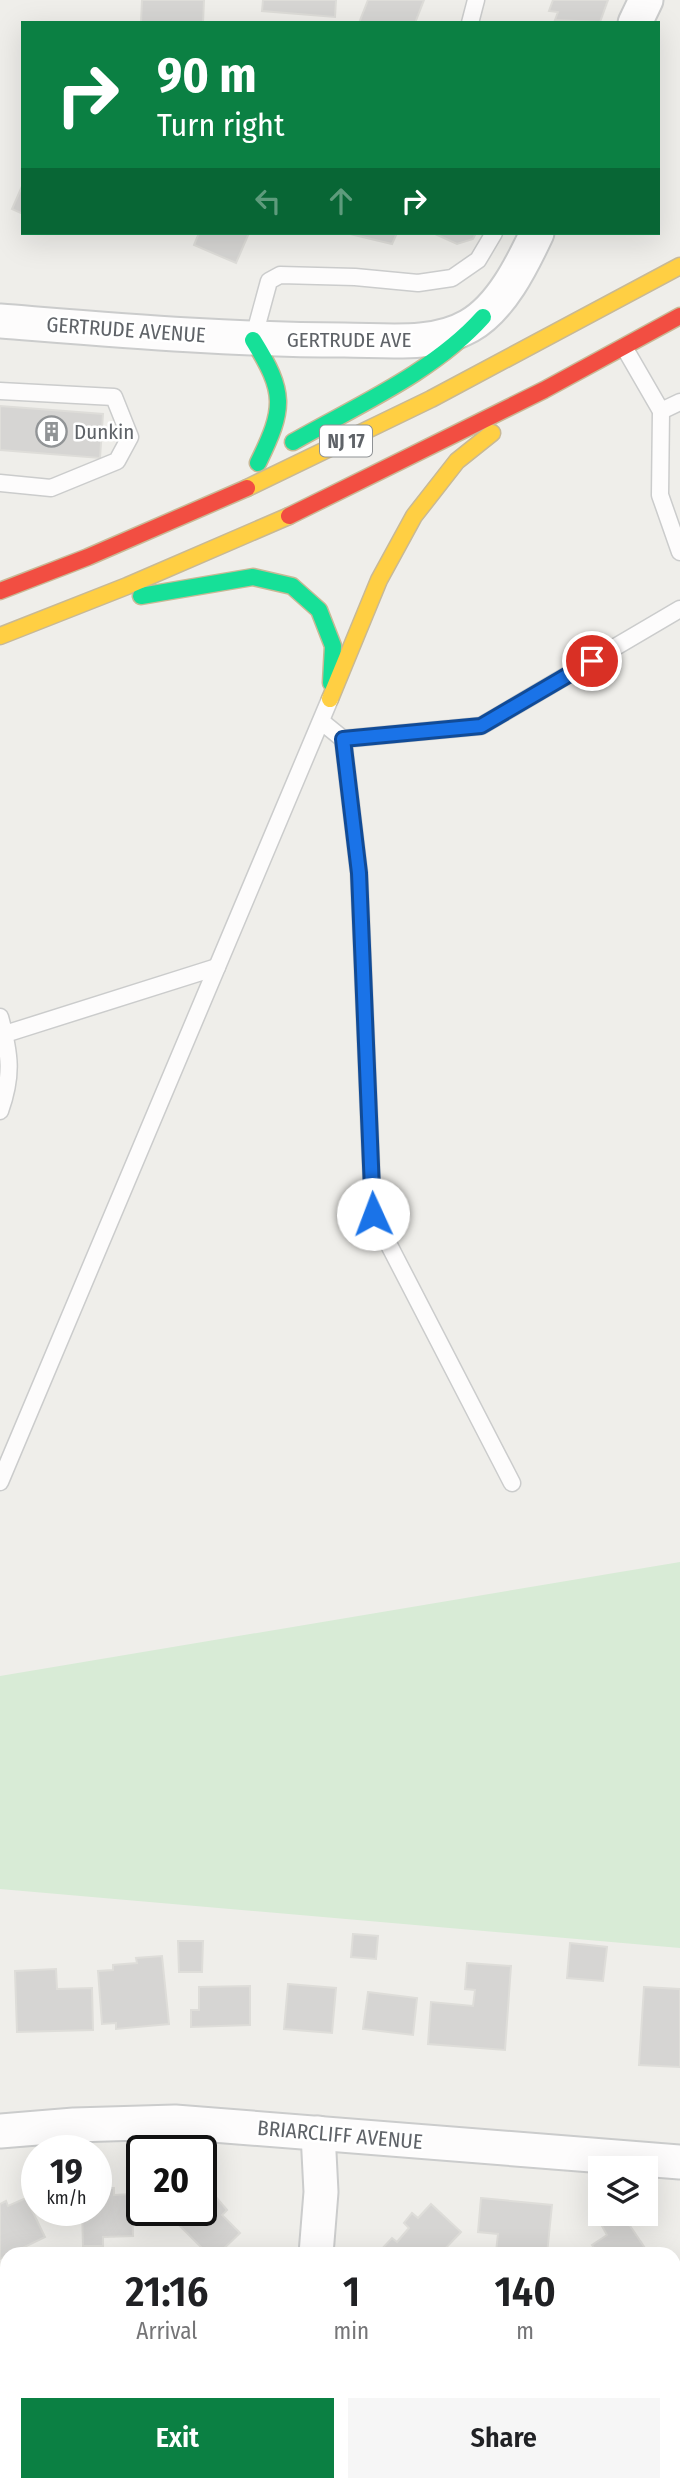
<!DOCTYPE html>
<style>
:root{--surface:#fff;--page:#f6f6f6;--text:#202124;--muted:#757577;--accent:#0b8043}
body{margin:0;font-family:"Fira Sans Condensed",sans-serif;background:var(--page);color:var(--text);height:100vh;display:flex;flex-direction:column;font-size:26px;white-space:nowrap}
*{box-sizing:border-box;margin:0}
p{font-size:23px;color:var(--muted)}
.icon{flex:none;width:38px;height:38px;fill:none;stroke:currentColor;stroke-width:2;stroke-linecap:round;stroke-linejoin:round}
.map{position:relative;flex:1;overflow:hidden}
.panel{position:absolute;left:0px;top:2247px;width:681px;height:245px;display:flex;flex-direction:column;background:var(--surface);border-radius:21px 21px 0 0;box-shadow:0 7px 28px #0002}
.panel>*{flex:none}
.hud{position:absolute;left:21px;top:21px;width:639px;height:214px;border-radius:0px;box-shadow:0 7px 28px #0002;background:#0b8043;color:#fff;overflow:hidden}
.buttons{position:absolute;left:588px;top:2156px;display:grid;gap:14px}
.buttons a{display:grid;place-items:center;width:70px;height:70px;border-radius:0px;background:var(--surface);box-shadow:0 7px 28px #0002;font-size:35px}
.speed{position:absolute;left:21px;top:2135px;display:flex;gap:14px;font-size:35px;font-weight:700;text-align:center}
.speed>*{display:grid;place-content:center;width:91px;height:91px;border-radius:50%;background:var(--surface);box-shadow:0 7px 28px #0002;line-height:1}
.speed small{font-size:18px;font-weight:400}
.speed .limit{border:4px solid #111;border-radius:10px;background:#fff;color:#111}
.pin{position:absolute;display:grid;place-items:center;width:60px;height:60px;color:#fff;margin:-30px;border:4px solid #fff;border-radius:50%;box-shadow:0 2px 7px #0007}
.me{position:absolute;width:77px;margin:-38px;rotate:358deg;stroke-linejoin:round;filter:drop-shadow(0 0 5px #0008)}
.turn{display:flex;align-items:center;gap:24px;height:147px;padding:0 21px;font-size:32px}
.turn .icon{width:91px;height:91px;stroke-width:2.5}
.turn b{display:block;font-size:49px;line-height:60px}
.lanes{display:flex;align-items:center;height:66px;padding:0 21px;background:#0003;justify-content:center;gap:35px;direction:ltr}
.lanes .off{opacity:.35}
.eta{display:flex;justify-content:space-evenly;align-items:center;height:119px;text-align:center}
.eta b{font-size:42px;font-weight:600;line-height:49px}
.button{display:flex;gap:14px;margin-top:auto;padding:14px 21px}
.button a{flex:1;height:80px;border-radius:0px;background:var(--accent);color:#fff;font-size:28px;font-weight:600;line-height:80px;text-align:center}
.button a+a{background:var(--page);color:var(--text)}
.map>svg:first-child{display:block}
</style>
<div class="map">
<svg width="680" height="2492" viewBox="0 0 680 2492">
<rect width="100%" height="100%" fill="#efeeea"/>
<path fill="#d8ebd6" d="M680,1562V1948L0,1889V1676Z"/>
<g fill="#d6d5d3" stroke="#deddd9" stroke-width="2">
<path d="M142,0H204L203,23H141Z"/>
<path d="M263,0H336L335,17L262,11Z"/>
<path d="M368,0H424L415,23H359Z"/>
<path d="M553,0H608L600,22L555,20L558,12L549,11Z"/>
<path d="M23,184V214L12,209Z"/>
<path d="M199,233H249L236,263L194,245Z"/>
<path d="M346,233H397L392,244Z"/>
<path d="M433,233H476L473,239L457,244Z"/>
<path d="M0,406L103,414L100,458L0,450Z"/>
<path d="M353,1934L378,1936L376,1959L351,1957Z"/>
<path d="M178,1941H203L202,1972H179Z"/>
<path d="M570,1943L607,1947L603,1981L567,1978Z"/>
<path d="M162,1956L169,2024L116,2029V2023L102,2024L98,1971L113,1970V1965L137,1963L136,1958Z"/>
<path d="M467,1963L511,1966L505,2050L428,2044L431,2002L473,2006L475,1990L465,1989Z"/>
<path d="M56,1969L57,1989L92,1988L93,2030L17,2032L15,1971Z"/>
<path d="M288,1984L336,1988L332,2033L284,2029Z"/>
<path d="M250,1986V2025L191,2027V2010H199V1987Z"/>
<path d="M644,1987L680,1989V2067L639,2065Z"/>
<path d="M368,1992L417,1998L413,2035L363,2029Z"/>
<path d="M97,2188H114V2195L132,2194L133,2236L103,2237V2246H83L82,2210H96Z"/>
<path d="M201,2197L209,2205L216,2197L227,2210L222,2215L240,2233L218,2254H208L173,2219L182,2210H201Z"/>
<path d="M26,2198L45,2237L0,2259V2204L6,2201L8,2206Z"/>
<path d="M481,2198L552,2205L547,2254L496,2252L498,2234L478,2232Z"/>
<path d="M431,2204L461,2232L440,2254H377L392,2238L397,2242L409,2228L404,2223L412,2213L418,2218Z"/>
<path d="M620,2214H622L649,2254H598L592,2245L607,2235L602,2226Z"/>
<path d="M0,2338L7,2341V2359L0,2382Z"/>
<path d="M109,2485L124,2491L126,2485H130L146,2492H106Z"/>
<path d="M539,2485L563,2486L608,2485L605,2492H536Z"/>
</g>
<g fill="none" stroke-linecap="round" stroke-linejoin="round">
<defs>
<g id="lane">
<path d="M470,23L476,0"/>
<path d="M253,340L269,281L280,275L355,277L418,283L452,278L478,260L494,233"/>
<path d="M624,347L661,411L660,495L680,552"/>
<path d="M0,391L114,397L130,437L117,461L51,488L0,483"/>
<path d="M661,411L680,402"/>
<path d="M322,722L343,739L481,726L680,609"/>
<path d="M343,739L359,873L373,1214L512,1483"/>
<path d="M0,1017C10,1054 13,1075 0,1111"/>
<path d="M5,1034L217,967"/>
<path d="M0,1482L330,699"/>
</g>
<g id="street">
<path d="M635,23L646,0"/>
<path d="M0,321C115,330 229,340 344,340C385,340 433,347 469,326C501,308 522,265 537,233"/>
<path d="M0,2131L74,2125L175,2122L680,2162"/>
<path d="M316,2254L321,2192L318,2133"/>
<path d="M262,2492L265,2485"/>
</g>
<g id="fast">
<path d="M253,340C286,393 285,408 258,463"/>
<path d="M293,442C356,406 434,372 483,317"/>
<path d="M141,596L253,577L292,586L319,610L333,646L331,683"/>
</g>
<g id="slow">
<path d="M247,488L431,399L680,266"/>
<path d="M0,636L127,586L289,516"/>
<path d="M330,699L379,580L414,516L457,461L492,433"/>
</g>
<g id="jam">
<path d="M289,516L544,390L680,316"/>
<path d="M0,591L88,557L247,488"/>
</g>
</defs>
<use href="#lane" stroke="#cbcccc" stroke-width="19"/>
<use href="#street" stroke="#cbcccc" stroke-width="37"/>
<use href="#fast" stroke="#c8b996" stroke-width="19"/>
<use href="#slow" stroke="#c8b996" stroke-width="19"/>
<use href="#jam" stroke="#c8b996" stroke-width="19"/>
<use href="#lane" stroke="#fdfcfc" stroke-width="16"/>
<use href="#street" stroke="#fdfcfc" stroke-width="33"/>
<use href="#fast" stroke="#16e098" stroke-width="16"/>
<use href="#slow" stroke="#ffcf43" stroke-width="16"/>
<use href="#jam" stroke="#f24e42" stroke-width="16"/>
</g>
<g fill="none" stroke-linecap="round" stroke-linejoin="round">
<defs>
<path id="route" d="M373,1214L359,873L343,739L481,726L592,661"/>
</defs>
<use href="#route" stroke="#114b97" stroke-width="18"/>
<use href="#route" stroke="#1a73e8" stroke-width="12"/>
</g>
<defs>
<symbol id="building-ring" viewBox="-11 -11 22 22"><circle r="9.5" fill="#fff" stroke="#919496" stroke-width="1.5"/><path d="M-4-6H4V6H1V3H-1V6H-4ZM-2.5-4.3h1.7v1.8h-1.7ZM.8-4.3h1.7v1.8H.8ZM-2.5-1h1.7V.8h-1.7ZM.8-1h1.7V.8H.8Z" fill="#919496"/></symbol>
</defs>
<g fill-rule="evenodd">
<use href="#building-ring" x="34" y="414" width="35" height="35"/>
</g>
<g text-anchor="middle" stroke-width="5" stroke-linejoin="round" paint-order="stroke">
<rect fill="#fff" stroke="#8f9295" stroke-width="2" x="320" y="425.5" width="52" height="31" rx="5"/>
<g font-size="19" font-weight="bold" fill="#5f6368">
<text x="346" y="448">NJ 17</text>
</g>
<g font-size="21" fill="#5f6368" stroke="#fff">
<text transform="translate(126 330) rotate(4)" y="7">GERTRUDE AVENUE</text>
<text x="349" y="347">GERTRUDE AVE</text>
<text transform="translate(340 2135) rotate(5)" y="7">BRIARCLIFF AVENUE</text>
</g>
<g font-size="21" fill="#5f6368" stroke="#fff" text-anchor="start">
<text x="74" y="439">Dunkin</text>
</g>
</g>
</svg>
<div class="buttons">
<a><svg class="icon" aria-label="layers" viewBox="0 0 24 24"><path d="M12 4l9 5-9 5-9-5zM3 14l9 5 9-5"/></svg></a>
</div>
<div class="speed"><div>19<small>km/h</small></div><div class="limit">20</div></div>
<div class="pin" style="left:592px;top:661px;background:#d93025"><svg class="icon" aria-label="arrive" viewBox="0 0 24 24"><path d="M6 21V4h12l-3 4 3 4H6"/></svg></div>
<svg class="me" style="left:373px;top:1214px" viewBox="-20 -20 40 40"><circle r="19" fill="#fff"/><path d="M0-13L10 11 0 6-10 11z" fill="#1a73e8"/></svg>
<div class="hud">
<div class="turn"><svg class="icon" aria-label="right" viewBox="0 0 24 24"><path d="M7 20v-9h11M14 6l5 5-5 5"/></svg><div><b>90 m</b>Turn right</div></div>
<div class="lanes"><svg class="icon off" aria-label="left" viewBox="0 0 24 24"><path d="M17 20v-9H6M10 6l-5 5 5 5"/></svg><svg class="icon off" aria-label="ahead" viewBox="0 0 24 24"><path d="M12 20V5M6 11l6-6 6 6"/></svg><svg class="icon" aria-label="right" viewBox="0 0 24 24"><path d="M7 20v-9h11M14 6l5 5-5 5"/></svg></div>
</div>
<section class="panel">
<div class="eta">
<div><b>21:16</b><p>Arrival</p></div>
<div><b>1</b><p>min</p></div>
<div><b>140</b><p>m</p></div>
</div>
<div class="button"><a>Exit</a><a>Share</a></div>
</section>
</div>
